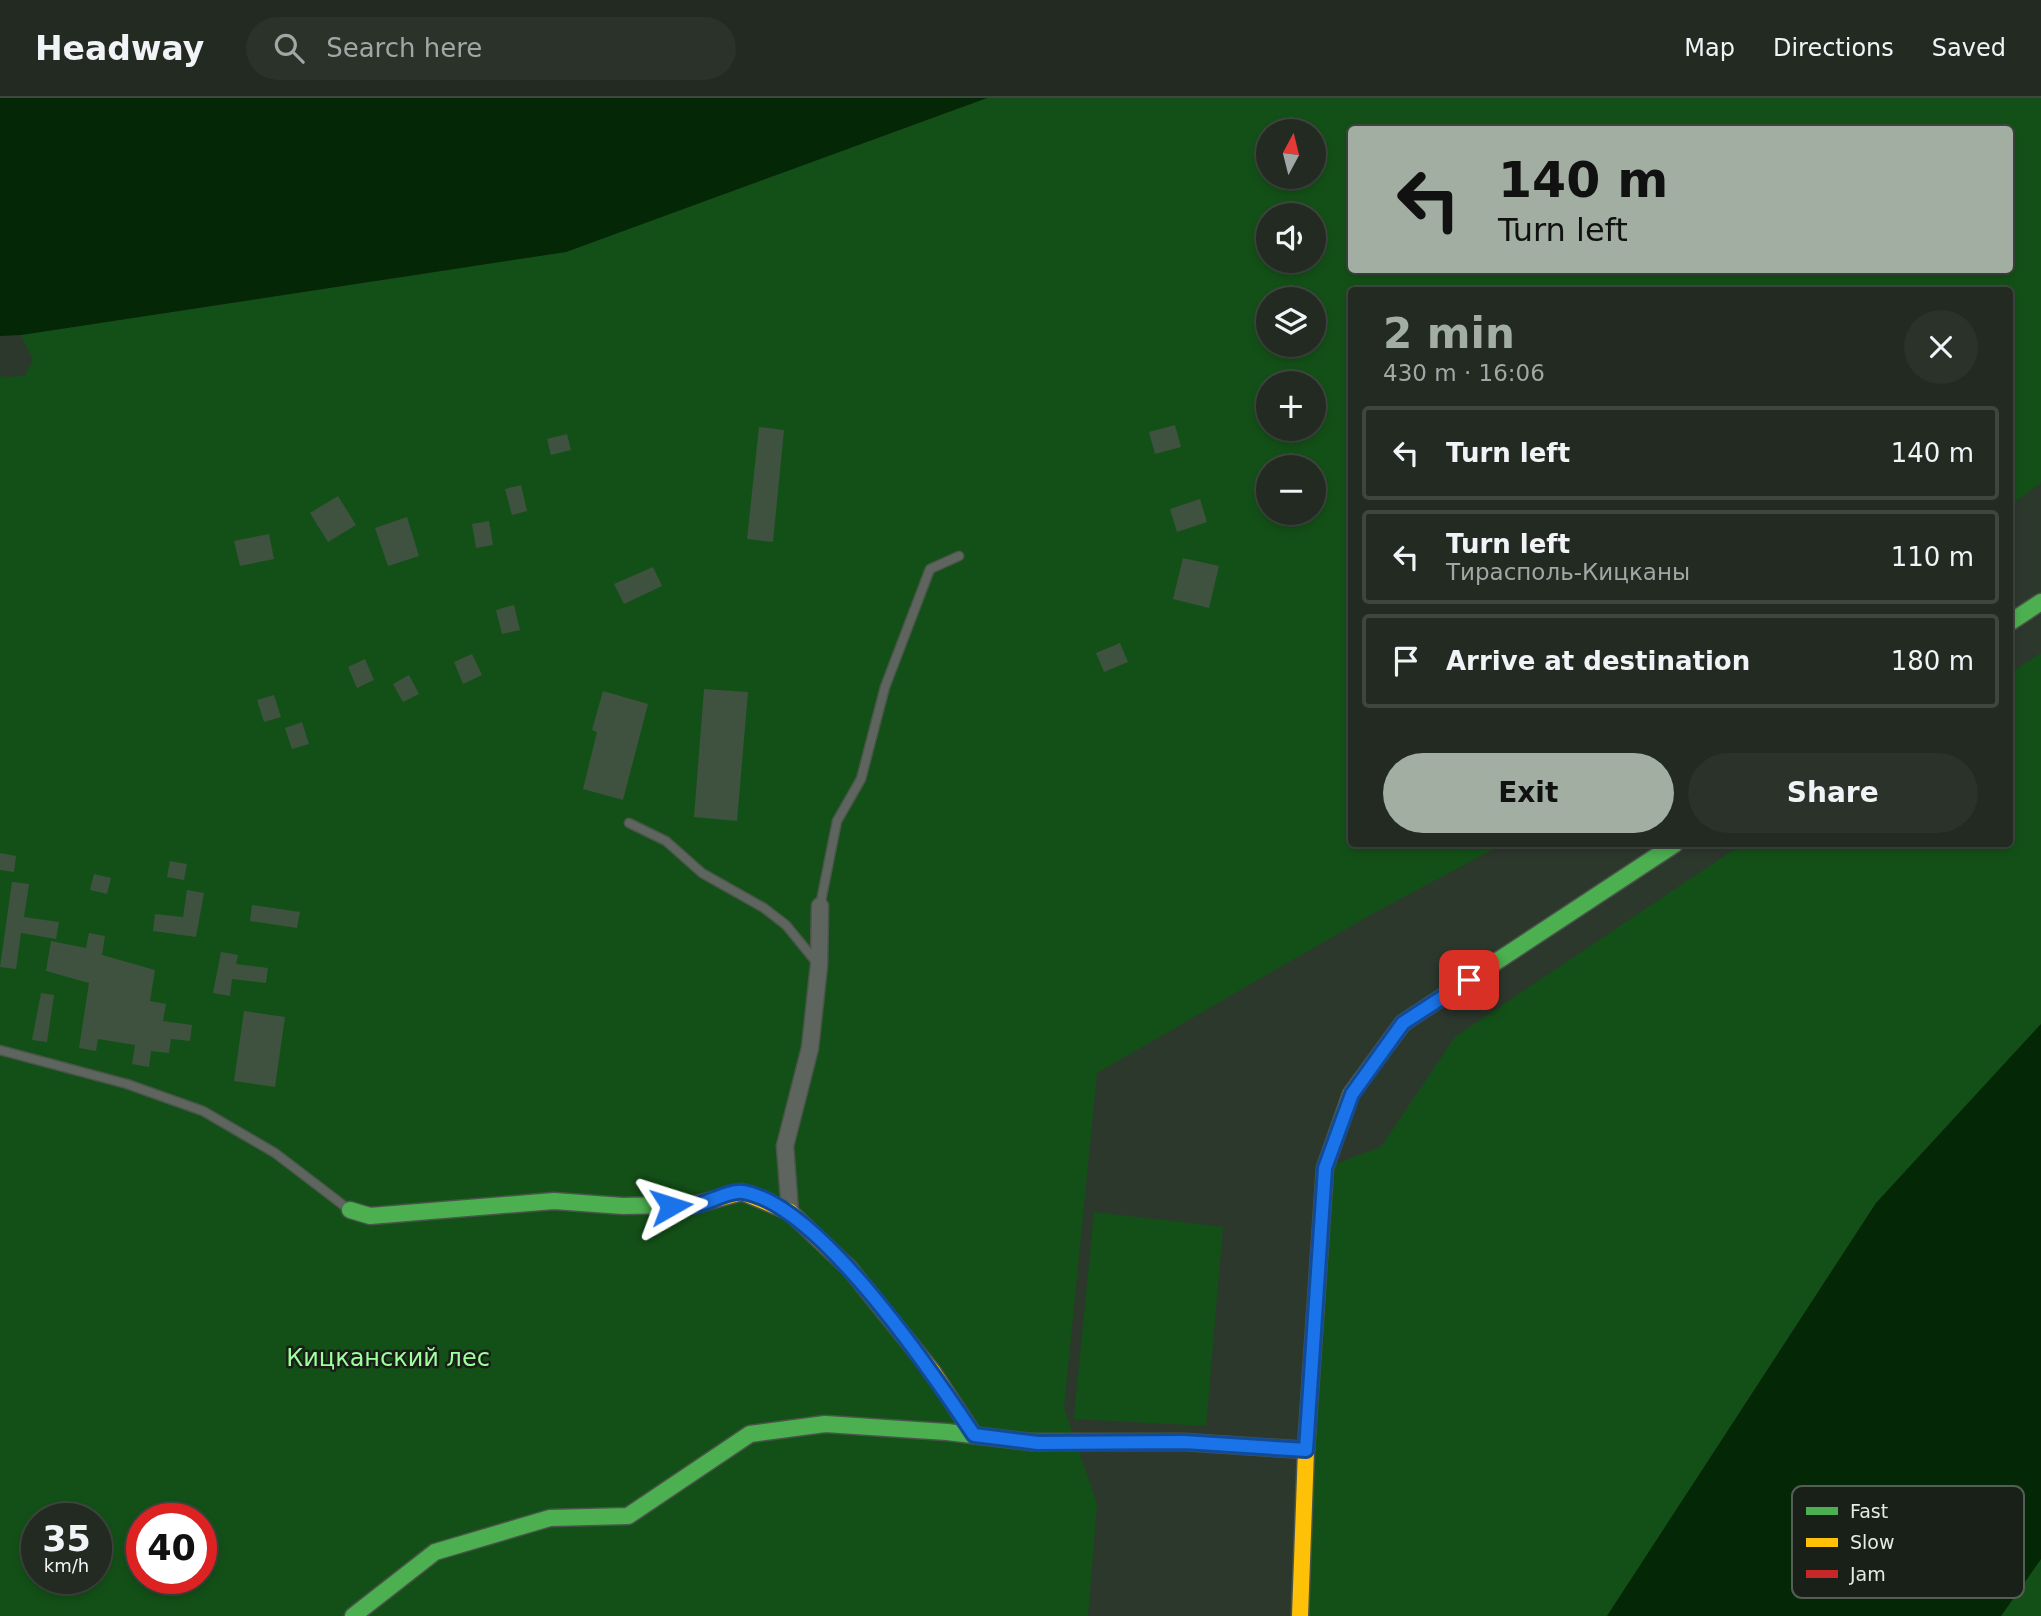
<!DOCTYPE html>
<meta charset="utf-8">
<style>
:root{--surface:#222a22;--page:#2a322a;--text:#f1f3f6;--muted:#a2a7a5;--line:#3f4640;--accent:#a2aea2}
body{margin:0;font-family:"DejaVu Sans",sans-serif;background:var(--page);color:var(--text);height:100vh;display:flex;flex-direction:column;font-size:26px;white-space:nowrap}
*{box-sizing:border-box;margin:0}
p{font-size:23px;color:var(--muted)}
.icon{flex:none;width:38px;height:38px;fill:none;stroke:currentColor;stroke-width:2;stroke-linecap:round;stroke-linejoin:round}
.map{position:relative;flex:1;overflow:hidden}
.panel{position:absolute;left:1348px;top:189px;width:665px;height:560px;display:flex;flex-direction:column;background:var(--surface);border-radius:7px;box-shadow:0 4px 10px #0003,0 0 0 2px var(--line)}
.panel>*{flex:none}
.top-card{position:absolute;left:1348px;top:28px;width:665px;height:147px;border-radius:7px;box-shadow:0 4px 10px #0003,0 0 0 2px var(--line);background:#a2aea2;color:#111;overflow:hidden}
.needle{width:46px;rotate:7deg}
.tools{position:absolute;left:1256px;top:21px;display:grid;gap:14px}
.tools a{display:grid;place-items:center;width:70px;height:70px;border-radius:50%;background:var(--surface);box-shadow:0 4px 10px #0003,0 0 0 2px var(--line);font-size:35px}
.speed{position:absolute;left:21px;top:1405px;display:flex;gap:14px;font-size:35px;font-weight:700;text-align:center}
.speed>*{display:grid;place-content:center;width:91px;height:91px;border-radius:50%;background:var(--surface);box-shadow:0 4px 10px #0003,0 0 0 2px var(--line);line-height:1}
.speed small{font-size:18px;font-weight:400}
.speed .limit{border:10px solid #d22;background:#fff;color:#111}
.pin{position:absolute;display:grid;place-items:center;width:60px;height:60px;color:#fff;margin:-30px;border-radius:14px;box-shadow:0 4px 10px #0006}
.me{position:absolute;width:77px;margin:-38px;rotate:84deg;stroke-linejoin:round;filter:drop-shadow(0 0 5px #0008)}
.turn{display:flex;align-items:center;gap:24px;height:147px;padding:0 35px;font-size:32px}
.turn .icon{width:91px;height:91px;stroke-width:2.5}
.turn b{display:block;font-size:49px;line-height:60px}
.round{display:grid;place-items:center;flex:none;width:74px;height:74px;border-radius:37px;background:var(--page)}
.summary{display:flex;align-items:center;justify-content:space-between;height:119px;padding:0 35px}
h1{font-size:42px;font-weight:800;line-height:52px;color:var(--accent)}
.primary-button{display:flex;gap:14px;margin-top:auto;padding:14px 35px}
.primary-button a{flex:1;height:80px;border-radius:42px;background:var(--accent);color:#111;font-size:28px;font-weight:800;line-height:80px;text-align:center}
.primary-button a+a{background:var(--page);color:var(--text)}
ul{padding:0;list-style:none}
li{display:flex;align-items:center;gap:21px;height:94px;margin:0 14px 10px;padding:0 21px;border:4px solid var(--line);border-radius:7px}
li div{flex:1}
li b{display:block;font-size:26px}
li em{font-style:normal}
header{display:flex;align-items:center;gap:42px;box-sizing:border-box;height:98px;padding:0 35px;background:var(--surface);border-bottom:2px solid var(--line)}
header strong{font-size:33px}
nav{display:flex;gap:38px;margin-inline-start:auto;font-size:24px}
.search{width:490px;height:63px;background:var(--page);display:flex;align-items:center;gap:18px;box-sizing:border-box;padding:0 24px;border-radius:38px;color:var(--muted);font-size:26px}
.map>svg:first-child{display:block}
</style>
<header>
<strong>Headway</strong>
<div class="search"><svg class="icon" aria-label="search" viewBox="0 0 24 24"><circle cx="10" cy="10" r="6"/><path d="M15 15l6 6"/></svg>Search here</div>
<nav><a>Map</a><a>Directions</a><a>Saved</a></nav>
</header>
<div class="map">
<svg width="2041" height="1518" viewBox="0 0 2041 1518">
<rect width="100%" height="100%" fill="#2d382d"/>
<g fill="#135017" fill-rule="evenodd">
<path d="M987,0H2041V385L2009,408V192H1351V746H1503L1372,816L1097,975L1064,1310L1097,1406L1088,1518H0V277L5,279L25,278L33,262L21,237L566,154ZM1351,32H2009V172H1351ZM1269,33H1314V79H1269ZM1269,117H1314V163H1269ZM1269,201H1314V247H1269ZM1269,285H1314V331H1269ZM1269,369H1314V415H1269ZM37,1421H96V1480H37ZM142,1421H201V1480H142Z"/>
<path d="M2041,555V926L1876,1105L1607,1518H1300L1325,1070L1381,1049L1455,939L1742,746H2009V576Z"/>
<path d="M1094,1114L1223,1129L1206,1328L1074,1321Z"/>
<path d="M2041,1461V1518H2001Z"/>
</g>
<g fill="#042705">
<path d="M0,0H987L566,154L21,237L0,238Z"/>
<path d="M2041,926V1461L2001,1518H1607L1876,1105Z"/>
</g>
<g fill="#3f523f">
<path d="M1175,327L1181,349L1155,356L1149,334Z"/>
<path d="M759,329L784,332L773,444L747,441Z"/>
<path d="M567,336L571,352L551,357L547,341Z"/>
<path d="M521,387L527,413L512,417L505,391Z"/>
<path d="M338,398L356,427L328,444L310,415Z"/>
<path d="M1200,401L1207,424L1177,434L1170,411Z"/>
<path d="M407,419L419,458L388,468L375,430Z"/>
<path d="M489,423L493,447L476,450L472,426Z"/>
<path d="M269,436L274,461L240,468L234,443Z"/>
<path d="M1183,460L1219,468L1209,510L1173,501Z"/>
<path d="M653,469L662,488L624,506L614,486Z"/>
<path d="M514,507L520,532L502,536L496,512Z"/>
<path d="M1120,545L1128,564L1104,574L1096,555Z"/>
<path d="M472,556L482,577L463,586L454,564Z"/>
<path d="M365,561L374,582L357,590L348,569Z"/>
<path d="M409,577L419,596L403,604L393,586Z"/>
<path d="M704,591L748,594L737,723L694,719Z"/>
<path d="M603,593L648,606L623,702L583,691L597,634L592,632Z"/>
<path d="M274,597L281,619L264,624L257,602Z"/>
<path d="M302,624L309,646L292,651L285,630Z"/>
<path d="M0,755L16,758L14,774L0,772Z"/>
<path d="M170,763L187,766L184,782L167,779Z"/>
<path d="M94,776L111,780L107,796L90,792Z"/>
<path d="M12,784L29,786L24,819L59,824L56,841L21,835L16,871L0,869Z"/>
<path d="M187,792L204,795L196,839L153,833L155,816L183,819Z"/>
<path d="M252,807L300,814L297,830L250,823Z"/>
<path d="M89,835L105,838L102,857L155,872L150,903L166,906L163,923L192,927L190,943L171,941L169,955L151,953L149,969L132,966L135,947L98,941L96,953L79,950L89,885L46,873L51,843L86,850Z"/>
<path d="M221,854L238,857L236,866L268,870L266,885L232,881L230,898L213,895Z"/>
<path d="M41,895L54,897L47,944L32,942Z"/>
<path d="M244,913L285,919L275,989L234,983Z"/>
</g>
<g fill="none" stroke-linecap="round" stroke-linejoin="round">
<defs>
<g id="lane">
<path d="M629,725L666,743L702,775L764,810L786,827L817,865"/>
<path d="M820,808L837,723L861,681L885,589L930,471L959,458"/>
<path d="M0,952L127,986L203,1013L275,1055L347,1110"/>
</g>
<path id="street" d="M790,1114L785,1048L810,950L819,867L820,808"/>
<g id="fast">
<path d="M2009,525L2041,504"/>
<path d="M1389,944L1403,925L1675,746"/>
<path d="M350,1112L370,1118L554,1103L623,1108L672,1107"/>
<path d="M353,1518L435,1454L550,1420L628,1418L750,1336L825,1326L947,1334L1031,1344"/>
</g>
<g id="slow">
<path d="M672,1107H694L742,1094L790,1114L850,1171L932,1273L974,1337"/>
<path d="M1300,1518L1306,1352L1325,1070L1351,996L1389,944"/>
</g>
<path id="jam" d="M1031,1344H1184L1306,1352"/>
</defs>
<use href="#lane" stroke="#4b544b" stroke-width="11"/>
<use href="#street" stroke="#4b544b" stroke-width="19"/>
<use href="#fast" stroke="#4b544b" stroke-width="19"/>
<use href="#slow" stroke="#4b544b" stroke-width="19"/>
<use href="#jam" stroke="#4b544b" stroke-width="19"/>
<use href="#lane" stroke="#5e655e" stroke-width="8"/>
<use href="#street" stroke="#5e655e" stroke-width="16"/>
<use href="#fast" stroke="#4caf50" stroke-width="16"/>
<use href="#slow" stroke="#ffc107" stroke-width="16"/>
<use href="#jam" stroke="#c62828" stroke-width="16"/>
</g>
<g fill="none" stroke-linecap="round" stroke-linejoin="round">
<defs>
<path id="route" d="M671,1108C679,1108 689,1108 697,1107C710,1104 730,1092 743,1094C819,1106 932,1274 974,1337L1038,1345L1184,1344L1306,1352L1325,1070L1352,996L1403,925L1469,882"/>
</defs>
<use href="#route" stroke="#114b97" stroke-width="18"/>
<use href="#route" stroke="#1a73e8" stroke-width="12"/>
</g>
<g text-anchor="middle" stroke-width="5" stroke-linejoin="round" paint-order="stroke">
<g font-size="24" fill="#9fff9d" stroke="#182018">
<text x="388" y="1268">Кицканский лес</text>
</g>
</g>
<rect x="1792" y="1388" width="232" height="112" rx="10" fill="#182018" stroke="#545e54" stroke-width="2"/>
<rect x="1806" y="1409" width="32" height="8" fill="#4caf50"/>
<rect x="1806" y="1440" width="32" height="9" fill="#ffc107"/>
<rect x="1806" y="1472" width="32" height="8" fill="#c62828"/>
<g font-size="19" fill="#e1ede1">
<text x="1850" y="1420">Fast</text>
<text x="1850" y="1451">Slow</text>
<text x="1850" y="1483">Jam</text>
</g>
</svg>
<div class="tools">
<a><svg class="needle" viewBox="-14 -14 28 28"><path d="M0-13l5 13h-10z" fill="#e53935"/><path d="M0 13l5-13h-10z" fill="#a2a7a5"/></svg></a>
<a><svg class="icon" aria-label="sound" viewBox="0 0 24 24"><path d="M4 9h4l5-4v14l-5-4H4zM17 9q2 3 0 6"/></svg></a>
<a><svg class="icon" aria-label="layers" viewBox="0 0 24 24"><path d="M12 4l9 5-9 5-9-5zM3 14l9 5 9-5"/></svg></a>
<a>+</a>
<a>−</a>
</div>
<div class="speed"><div>35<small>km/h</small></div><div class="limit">40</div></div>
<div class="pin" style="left:1469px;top:882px;background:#d93025"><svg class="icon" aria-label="arrive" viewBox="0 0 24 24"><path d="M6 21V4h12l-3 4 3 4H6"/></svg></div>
<svg class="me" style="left:671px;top:1108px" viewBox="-20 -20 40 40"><path d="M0-17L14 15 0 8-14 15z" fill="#1a73e8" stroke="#fff" stroke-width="4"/></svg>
<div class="top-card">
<div class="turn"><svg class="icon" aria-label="left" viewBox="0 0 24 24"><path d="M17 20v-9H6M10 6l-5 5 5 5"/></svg><div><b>140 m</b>Turn left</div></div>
</div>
<section class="panel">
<div class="summary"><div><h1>2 min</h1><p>430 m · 16:06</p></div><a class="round"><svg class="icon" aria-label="close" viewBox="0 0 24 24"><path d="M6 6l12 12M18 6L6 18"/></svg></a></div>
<ul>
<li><svg class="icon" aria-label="left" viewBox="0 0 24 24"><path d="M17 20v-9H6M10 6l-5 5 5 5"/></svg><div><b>Turn left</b></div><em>140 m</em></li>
<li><svg class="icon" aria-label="left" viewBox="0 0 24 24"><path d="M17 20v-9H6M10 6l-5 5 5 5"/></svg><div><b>Turn left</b><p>Тирасполь-Кицканы</p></div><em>110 m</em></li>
<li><svg class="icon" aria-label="arrive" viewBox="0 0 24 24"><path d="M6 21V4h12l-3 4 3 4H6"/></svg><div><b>Arrive at destination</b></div><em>180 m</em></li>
</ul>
<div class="primary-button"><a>Exit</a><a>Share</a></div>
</section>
</div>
